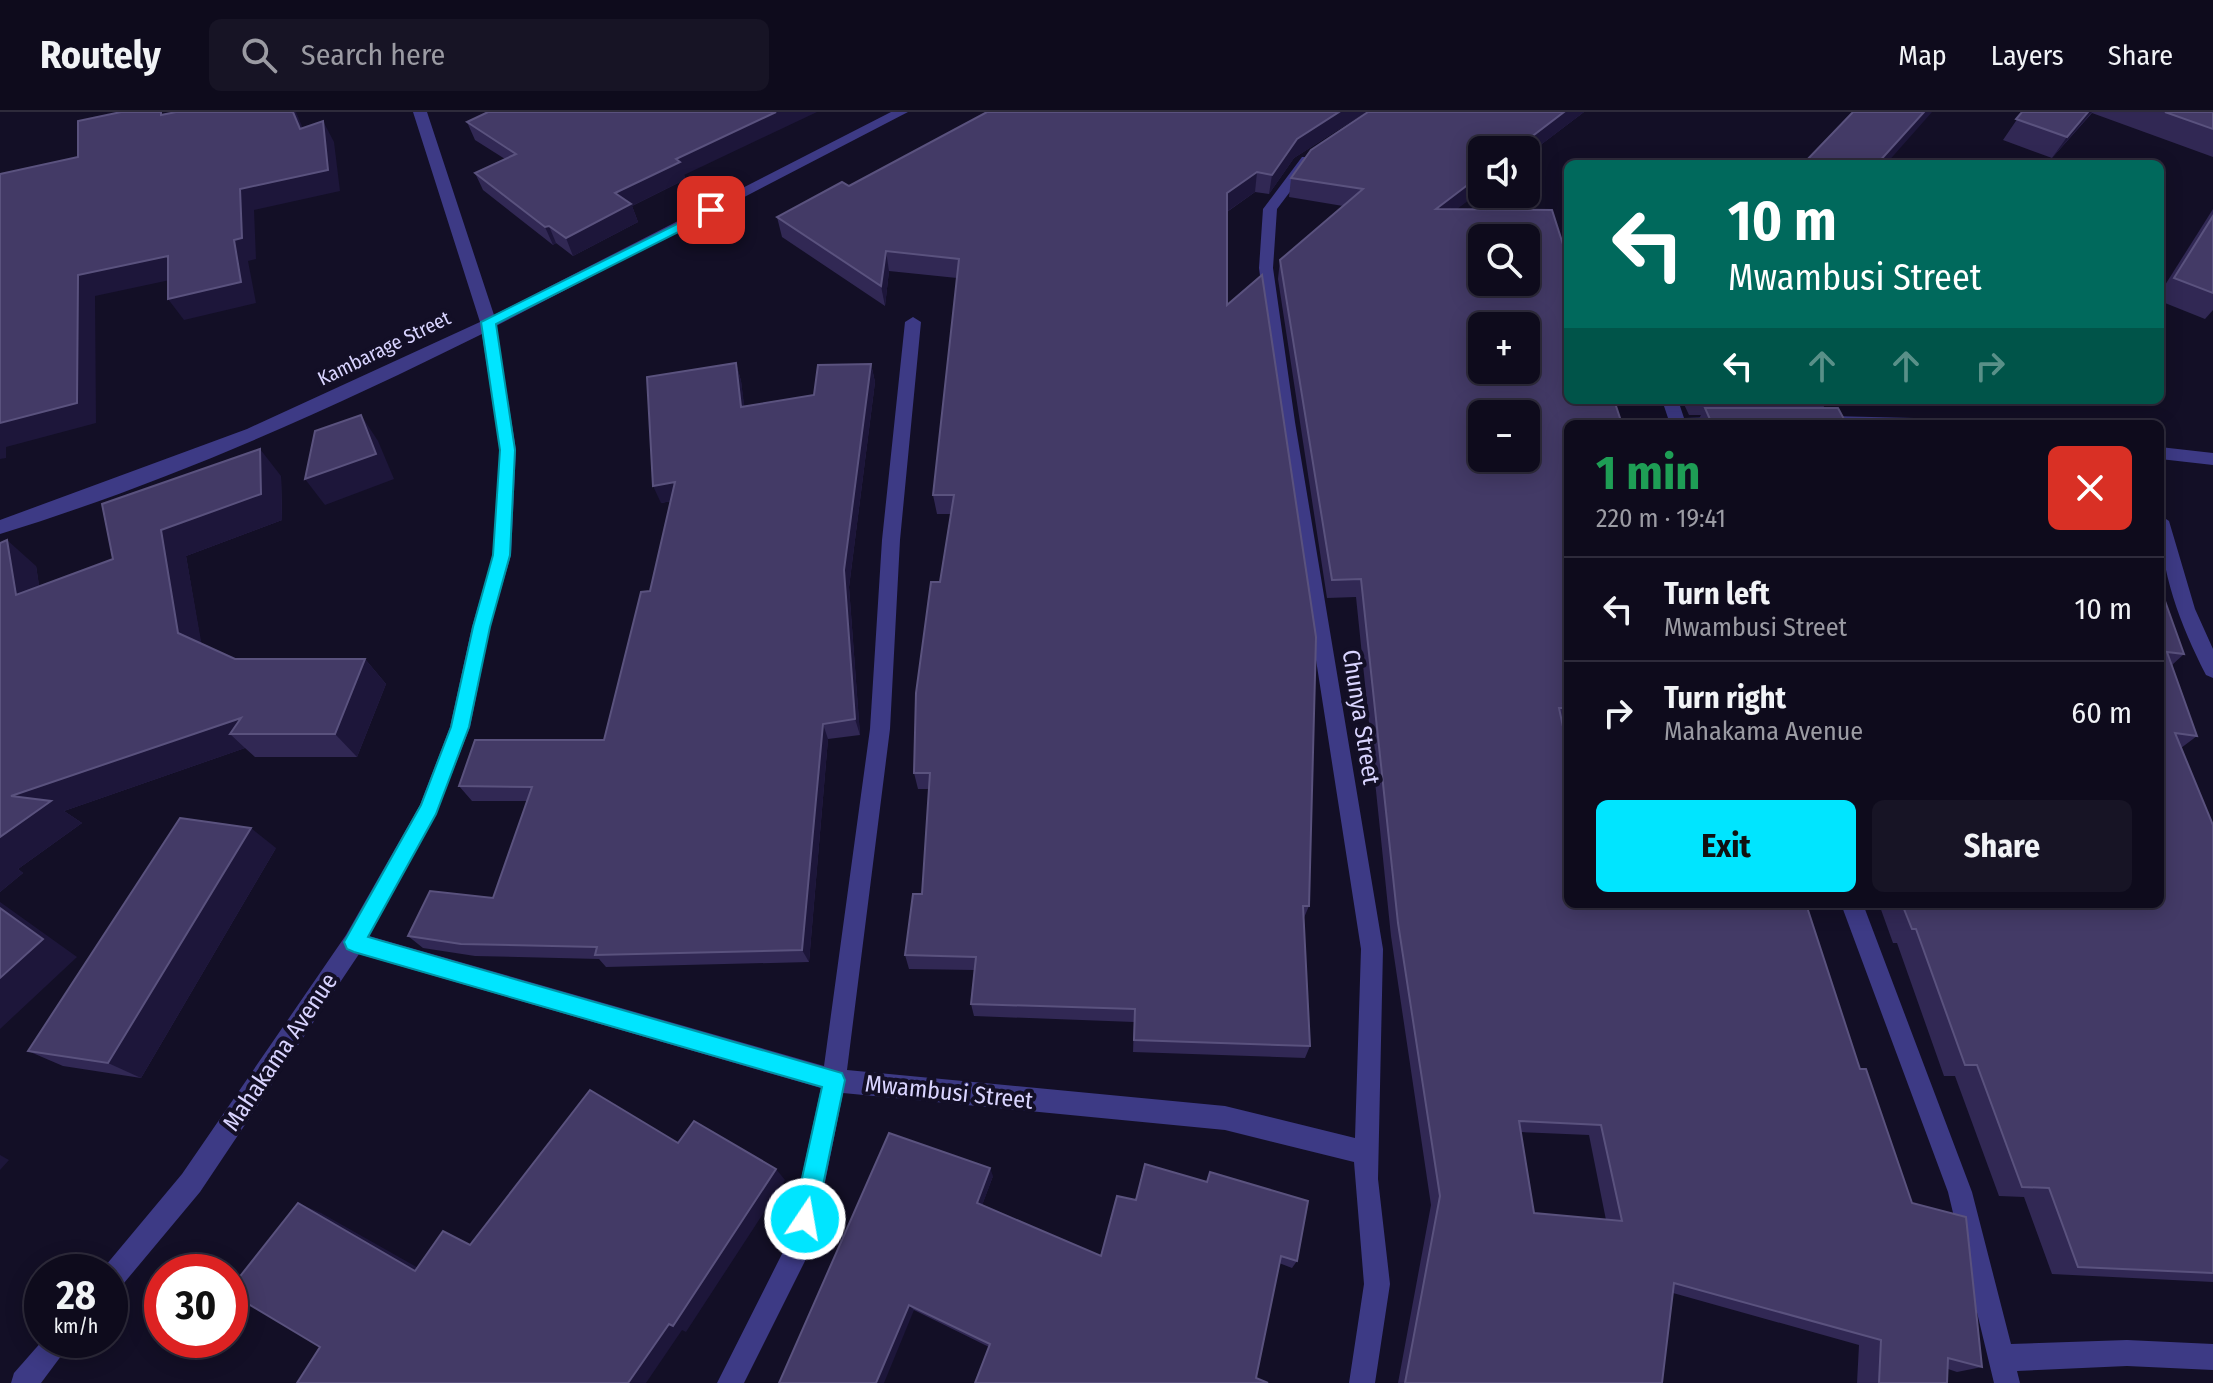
<!DOCTYPE html>
<meta charset="utf-8">
<style>
:root{--surface:#0e0b1c;--page:#171425;--text:#f1f3f6;--muted:#9b9ba3;--line:#2e2b3b;--accent:#00e5ff}
body{margin:0;font-family:"Fira Sans Condensed",sans-serif;background:var(--page);color:var(--text);height:100vh;display:flex;flex-direction:column;font-size:30px;white-space:nowrap}
*{box-sizing:border-box;margin:0}
p{font-size:26px;color:var(--muted)}
.icon{flex:none;width:44px;height:44px;fill:none;stroke:currentColor;stroke-width:2;stroke-linecap:round;stroke-linejoin:round}
.map{position:relative;flex:1;overflow:hidden}
.details{position:absolute;left:1564px;top:308px;width:600px;height:488px;display:flex;flex-direction:column;background:var(--surface);border-radius:12px;box-shadow:0 4px 20px #0003,0 0 0 2px var(--line)}
.details>*{flex:none}
.top-card{position:absolute;left:1564px;top:48px;width:600px;height:244px;border-radius:12px;box-shadow:0 4px 20px #0003,0 0 0 2px var(--line);background:#00695c;color:#fff;overflow:hidden}
.fabs{position:absolute;left:1468px;top:24px;display:grid;gap:16px}
.fabs a{display:grid;place-items:center;width:72px;height:72px;border-radius:12px;background:var(--surface);box-shadow:0 4px 20px #0003,0 0 0 2px var(--line);font-size:40px}
.speed{position:absolute;left:24px;top:1142px;display:flex;gap:16px;font-size:40px;font-weight:700;text-align:center}
.speed>*{display:grid;place-content:center;width:104px;height:104px;border-radius:50%;background:var(--surface);box-shadow:0 4px 20px #0003,0 0 0 2px var(--line);line-height:1}
.speed small{font-size:20px;font-weight:400}
.speed .limit{border:12px solid #d22;background:#fff;color:#111}
.pin{position:absolute;display:grid;place-items:center;width:68px;height:68px;color:#fff;margin:-34px;border-radius:16px;box-shadow:0 4px 12px #0006}
.me{position:absolute;width:88px;margin:-44px;rotate:12deg;stroke-linejoin:round;filter:drop-shadow(0 0 6px #0008)}
.turn{display:flex;align-items:center;gap:28px;height:168px;padding:0 32px;font-size:36px}
.turn .icon{width:104px;height:104px;stroke-width:2.5}
.turn b{display:block;font-size:56px;line-height:68px}
.lanes{display:flex;align-items:center;height:76px;padding:0 32px;background:#0003;justify-content:center;gap:40px;direction:ltr}
.lanes .off{opacity:.35}
.round{display:grid;place-items:center;flex:none;width:84px;height:84px;border-radius:12px;background:var(--page)}
.summary{display:flex;align-items:center;justify-content:space-between;height:136px;padding:0 32px}
h1{font-size:48px;font-weight:700;line-height:60px;color:#1e9e55}
.primary-button{display:flex;gap:16px;margin-top:auto;padding:16px 32px}
.primary-button a{flex:1;height:92px;border-radius:12px;background:var(--accent);color:#111;font-size:32px;font-weight:700;line-height:92px;text-align:center}
.primary-button a+a{background:var(--page);color:var(--text)}
ul{padding:0;list-style:none}
li{display:flex;align-items:center;gap:24px;height:104px;padding:0 32px;border-top:2px solid var(--line)}
li div{flex:1}
li b{display:block;font-size:30px}
li em{font-style:normal}
header{display:flex;align-items:center;gap:48px;box-sizing:border-box;height:112px;padding:0 40px;background:var(--surface);border-bottom:2px solid var(--line)}
header strong{font-size:38px}
nav{display:flex;gap:44px;margin-inline-start:auto;font-size:28px}
.search{width:560px;height:72px;background:var(--page);display:flex;align-items:center;gap:20px;box-sizing:border-box;padding:0 28px;border-radius:12px;color:var(--muted);font-size:30px}
.map>svg:first-child{display:block}
</style>
<header>
<strong>Routely</strong>
<div class="search"><svg class="icon" aria-label="search" viewBox="0 0 24 24"><circle cx="10" cy="10" r="6"/><path d="M15 15l6 6"/></svg>Search here</div>
<nav><a>Map</a><a>Layers</a><a>Share</a></nav>
</header>
<div class="map">
<svg width="2213" height="1271" viewBox="0 0 2213 1271">
<rect width="100%" height="100%" fill="#130f26"/>
<g fill="none" stroke-linecap="round" stroke-linejoin="round">
<g fill="#3d3a85" fill-rule="evenodd">
<path d="M413,0H427L494,203L891,0H908L496,214L516,338L511,443L490,515L470,615L436,702L369,824L824,954L870,617L882,428L905,210L913,205L921,210L900,428L890,617L847,958L1225,994L1355,1026L1361,837L1279,310L1259,156L1263,97L1302,45H1312L1314,48L1277,97L1273,156L1295,310L1383,837L1378,1067L1390,1172L1375,1271H1349L1364,1172L1354,1050L1225,1018L843,981L812,1135L744,1271H717L787,1132L821,976L359,842L200,1080L119,1177L110,1181V1160L101,1159L182,1062L346,823L420,693L450,615L472,515L493,443L500,338L482,222C327,299 166,371 0,422V408L247,317L480,210Z"/>
<path d="M1662,288H1678L1684,306L1722,305L1730,311L1670,312Z"/>
<path d="M1830,304L1914,306L1922,312H1823L1824,306Z"/>
<path d="M2160,335L2213,341V353L2160,347Z"/>
<path d="M2160,403L2169,409L2195,497L2213,537V566L2206,563C2180,512 2160,460 2160,403Z"/>
<path d="M1841,792H1863L1972,1080L2011,1232L2127,1228L2213,1232V1258L2127,1254L2017,1259L2020,1271H1994L1948,1080Z"/>
<path d="M43,1228H73L41,1271H11L14,1261Z"/>
</g>
</g>
<g fill="#312854" fill-rule="evenodd">
<path d="M987,0H1366L1294,46L1269,82L1255,80L1227,100V193L1309,794L1303,808L1310,934L1305,946L1133,940L1134,910L974,904L971,892L974,858L909,857L905,843L922,782L929,677H918L914,661L940,470L951,402H937L933,383L957,166L889,159L885,194L782,125L777,105L849,74Z"/>
<path d="M1368,0H1584L1526,44L1482,38V78L1456,97L1568,312V609H1561L1568,792L1860,957L1912,1091L1982,1255L1957,1260L1948,1257L1947,1271H1857L1859,1233L1673,1181L1662,1271H1398L1431,1093L1391,824L1356,485L1327,486L1278,167L1280,148L1343,94L1289,85L1291,66ZM1521,1020L1589,1023L1606,1108L1534,1101Z"/>
<path d="M2022,0H2213V45L2092,1L2052,46L2003,28Z"/>
<path d="M467,10L684,63L686,67L632,94L638,110L573,144L556,131L553,133L483,78L475,61L505,47L475,28Z"/>
<path d="M2213,97V198L2205,207L2160,189V181Z"/>
<path d="M736,251L741,269L744,295L814,283L871,252L875,270L849,475L860,623L828,627L809,850L606,855L599,847L475,844L423,836L408,824L493,786L527,689H472L459,674L604,628L650,479L671,389L661,391Z"/>
<path d="M1682,288H1828L1823,296L1845,309L1858,312H1696L1701,303H1689Z"/>
<path d="M281,364L282,408L186,444L201,532L235,547H365L386,572L357,645H255L245,636L64,699L82,711L18,757L23,761L0,780L36,454L39,474L113,447Z"/>
<path d="M2160,475L2184,542L2172,553L2197,624L2181,636L2213,713V1170L2052,1162L2024,1085L1999,1084L1955,964H1944L1897,831H1893L1879,792H2160Z"/>
<path d="M276,736L141,966L63,954L28,939Z"/>
<path d="M993,1064L982,1093L1101,1144L1136,1088L1297,1149L1292,1156L1279,1151L989,1235L914,1198L779,1271Z"/>
</g>
<g fill="#1d163a">
<path d="M293,0H296L312,38L300,17Z"/>
<path d="M776,0H817L684,63L686,67L632,94L638,110L573,144L566,126L615,81L676,47Z"/>
<path d="M1339,0H1366L1294,46L1269,82L1272,63L1297,27Z"/>
<path d="M1564,0H1584L1526,44V38H1514Z"/>
<path d="M1924,0H1932L1886,52H1877Z"/>
<path d="M2088,0H2092L2052,46L2067,25Z"/>
<path d="M323,9L334,30L340,79L254,98L256,147L248,149L256,191L184,208L168,187L234,128L240,77Z"/>
<path d="M1257,60L1255,80L1225,101L1227,81Z"/>
<path d="M1482,62V78L1431,117L1436,97Z"/>
<path d="M549,114L556,131L553,133L545,115Z"/>
<path d="M886,139L889,159L885,194L881,174Z"/>
<path d="M168,144L184,165L95,184L96,311L6,335V346L0,347V311L78,163Z"/>
<path d="M736,251L741,269L747,313L741,295Z"/>
<path d="M871,252L875,270L849,475L860,623L855,607L844,458Z"/>
<path d="M361,303L378,329L394,367L325,393L305,367Z"/>
<path d="M260,337L281,364L282,408L186,444L204,546L178,521L161,418Z"/>
<path d="M675,370L682,387L661,391L653,374Z"/>
<path d="M7,428L36,454L45,508L16,483Z"/>
<path d="M365,547L386,572L357,645L335,622Z"/>
<path d="M241,606L230,622L245,636L64,699L82,711L18,757L23,761L0,780V725L11,684Z"/>
<path d="M823,612L828,627L809,850L802,838Z"/>
<path d="M251,716L276,736L141,966L108,951Z"/>
<path d="M0,790L77,845L0,917Z"/>
<path d="M0,1043L9,1048L0,1058Z"/>
<path d="M990,1056L993,1064L980,1099L977,1091Z"/>
<path d="M776,1057L785,1068L686,1220L682,1218L646,1271H628Z"/>
<path d="M298,1091L321,1101L436,1166L415,1159Z"/>
<path d="M909,1193L914,1198L884,1271H876Z"/>
</g>
<g fill="#433a66" stroke="#5a527e" stroke-width="2" fill-rule="evenodd">
<path d="M121,0H161V3L176,0H293L300,17L323,9L328,58L240,77L242,126L234,128L241,170L168,187V144L78,163L77,291L0,311V62L78,45V9Z"/>
<path d="M488,0H776L676,47L680,50L615,81L631,92L566,126L549,114L545,115L475,61L516,42L467,10Z"/>
<path d="M987,0H1339L1297,27L1272,63L1257,60L1227,81V193L1262,163L1316,525L1309,794H1303L1310,934L1134,928L1135,897L971,892L976,845L905,843L913,782H922L930,661H914L916,581L931,470H940L954,383H933L959,147L886,139L881,174L777,105L842,70L849,74Z"/>
<path d="M1368,0H1564L1514,38H1482V62L1436,97L1552,98L1568,148V288H1614L1622,312H1568V592H1563L1564,596H1559L1568,638V792H1806L1860,957H1866L1912,1091L1966,1105L1982,1255L1948,1246L1947,1271H1879L1881,1228L1674,1171L1662,1271H1405L1440,1084L1398,811L1361,467L1332,468L1280,148L1363,77L1291,66L1311,38ZM1482,126H1526V170H1482ZM1482,214H1526V258H1482ZM1482,302H1526V346H1482ZM1519,1009L1601,1013L1622,1109L1534,1101Z"/>
<path d="M1853,0H1924L1877,52H1803Z"/>
<path d="M2022,0H2088L2067,25L2016,7Z"/>
<path d="M2165,0H2213V17Z"/>
<path d="M2213,104V181L2174,166Z"/>
<path d="M736,251L741,295L814,283L818,253L871,252L844,458L855,607L823,612L802,838L595,843L597,835L461,832L408,824L430,779L493,786L532,675L459,674L475,628H604L641,480L650,479L675,370L653,374L647,265Z"/>
<path d="M1705,296H1838L1845,309H1856L1858,312H1712Z"/>
<path d="M361,303L376,342L305,367L315,319Z"/>
<path d="M260,337L261,382L161,418L178,521L235,547H365L335,622H230L241,606L11,684L51,689L0,725V431L7,428L16,483L113,447L102,392Z"/>
<path d="M2160,475L2184,542L2167,540L2197,624L2175,621L2213,713V1161L2078,1155L2049,1076L2022,1075L1977,953H1965L1916,817H1912L1902,792H2160Z"/>
<path d="M180,706L251,716L108,951L28,939Z"/>
<path d="M0,796L43,827L0,866Z"/>
<path d="M590,978L678,1031L694,1009L776,1057L673,1214L669,1212L628,1271H297L320,1235L230,1181V1177L298,1091L415,1159L443,1119L470,1133Z"/>
<path d="M889,1021L990,1056L977,1091L1101,1144L1117,1084L1136,1088L1145,1052L1207,1070L1210,1060L1308,1089L1297,1149L1281,1144L1256,1266L1268,1271H975L990,1232L909,1193L876,1271H779Z"/>
</g>
<path fill="#00e5ff" stroke="#0095a6" stroke-width="2" d="M711,95L718,98L716,101L496,212L515,338L510,443L490,515L469,615L436,702L368,825L842,961L845,968L816,1107L813,1115L805,1119L797,1115L793,1107L822,975L354,840L347,837L344,830L421,693L451,615L473,515L493,443L500,338L481,210Z"/>
<g text-anchor="middle" stroke-width="8" stroke-linejoin="round" paint-order="stroke">
<g font-size="20" fill="#d9d4ff" stroke="#130f26">
<text transform="translate(384 236) rotate(-26)" y="7">Kambarage Street</text>
</g>
<g font-size="24" fill="#d9d4ff" stroke="#130f26">
<text transform="translate(1361 605) rotate(81)" y="8">Chunya Street</text>
<text transform="translate(280 940) rotate(-56)" y="8">Mahakama Avenue</text>
<text transform="translate(949 980) rotate(6)" y="8">Mwambusi Street</text>
</g>
</g>
</svg>
<div class="fabs">
<a><svg class="icon" aria-label="sound" viewBox="0 0 24 24"><path d="M4 9h4l5-4v14l-5-4H4zM17 9q2 3 0 6"/></svg></a>
<a><svg class="icon" aria-label="search" viewBox="0 0 24 24"><circle cx="10" cy="10" r="6"/><path d="M15 15l6 6"/></svg></a>
<a>+</a>
<a>−</a>
</div>
<div class="speed"><div>28<small>km/h</small></div><div class="limit">30</div></div>
<div class="pin" style="left:711px;top:98px;background:#d93025"><svg class="icon" aria-label="arrive" viewBox="0 0 24 24"><path d="M6 21V4h12l-3 4 3 4H6"/></svg></div>
<svg class="me" style="left:805px;top:1107px" viewBox="-20 -20 40 40"><circle r="17" fill="#00e5ff" stroke="#fff" stroke-width="3"/><path d="M0-11L8 9 0 5-8 9z" fill="#fff"/></svg>
<div class="top-card">
<div class="turn"><svg class="icon" aria-label="left" viewBox="0 0 24 24"><path d="M17 20v-9H6M10 6l-5 5 5 5"/></svg><div><b>10 m</b>Mwambusi Street</div></div>
<div class="lanes"><svg class="icon" aria-label="left" viewBox="0 0 24 24"><path d="M17 20v-9H6M10 6l-5 5 5 5"/></svg><svg class="icon off" aria-label="ahead" viewBox="0 0 24 24"><path d="M12 20V5M6 11l6-6 6 6"/></svg><svg class="icon off" aria-label="ahead" viewBox="0 0 24 24"><path d="M12 20V5M6 11l6-6 6 6"/></svg><svg class="icon off" aria-label="right" viewBox="0 0 24 24"><path d="M7 20v-9h11M14 6l5 5-5 5"/></svg></div>
</div>
<section class="details">
<div class="summary"><div><h1>1 min</h1><p>220 m · 19:41</p></div><a class="round" style="background:#d93025;color:#fff"><svg class="icon" aria-label="close" viewBox="0 0 24 24"><path d="M6 6l12 12M18 6L6 18"/></svg></a></div>
<ul>
<li><svg class="icon" aria-label="left" viewBox="0 0 24 24"><path d="M17 20v-9H6M10 6l-5 5 5 5"/></svg><div><b>Turn left</b><p>Mwambusi Street</p></div><em>10 m</em></li>
<li><svg class="icon" aria-label="right" viewBox="0 0 24 24"><path d="M7 20v-9h11M14 6l5 5-5 5"/></svg><div><b>Turn right</b><p>Mahakama Avenue</p></div><em>60 m</em></li>
</ul>
<div class="primary-button"><a>Exit</a><a>Share</a></div>
</section>
</div>
